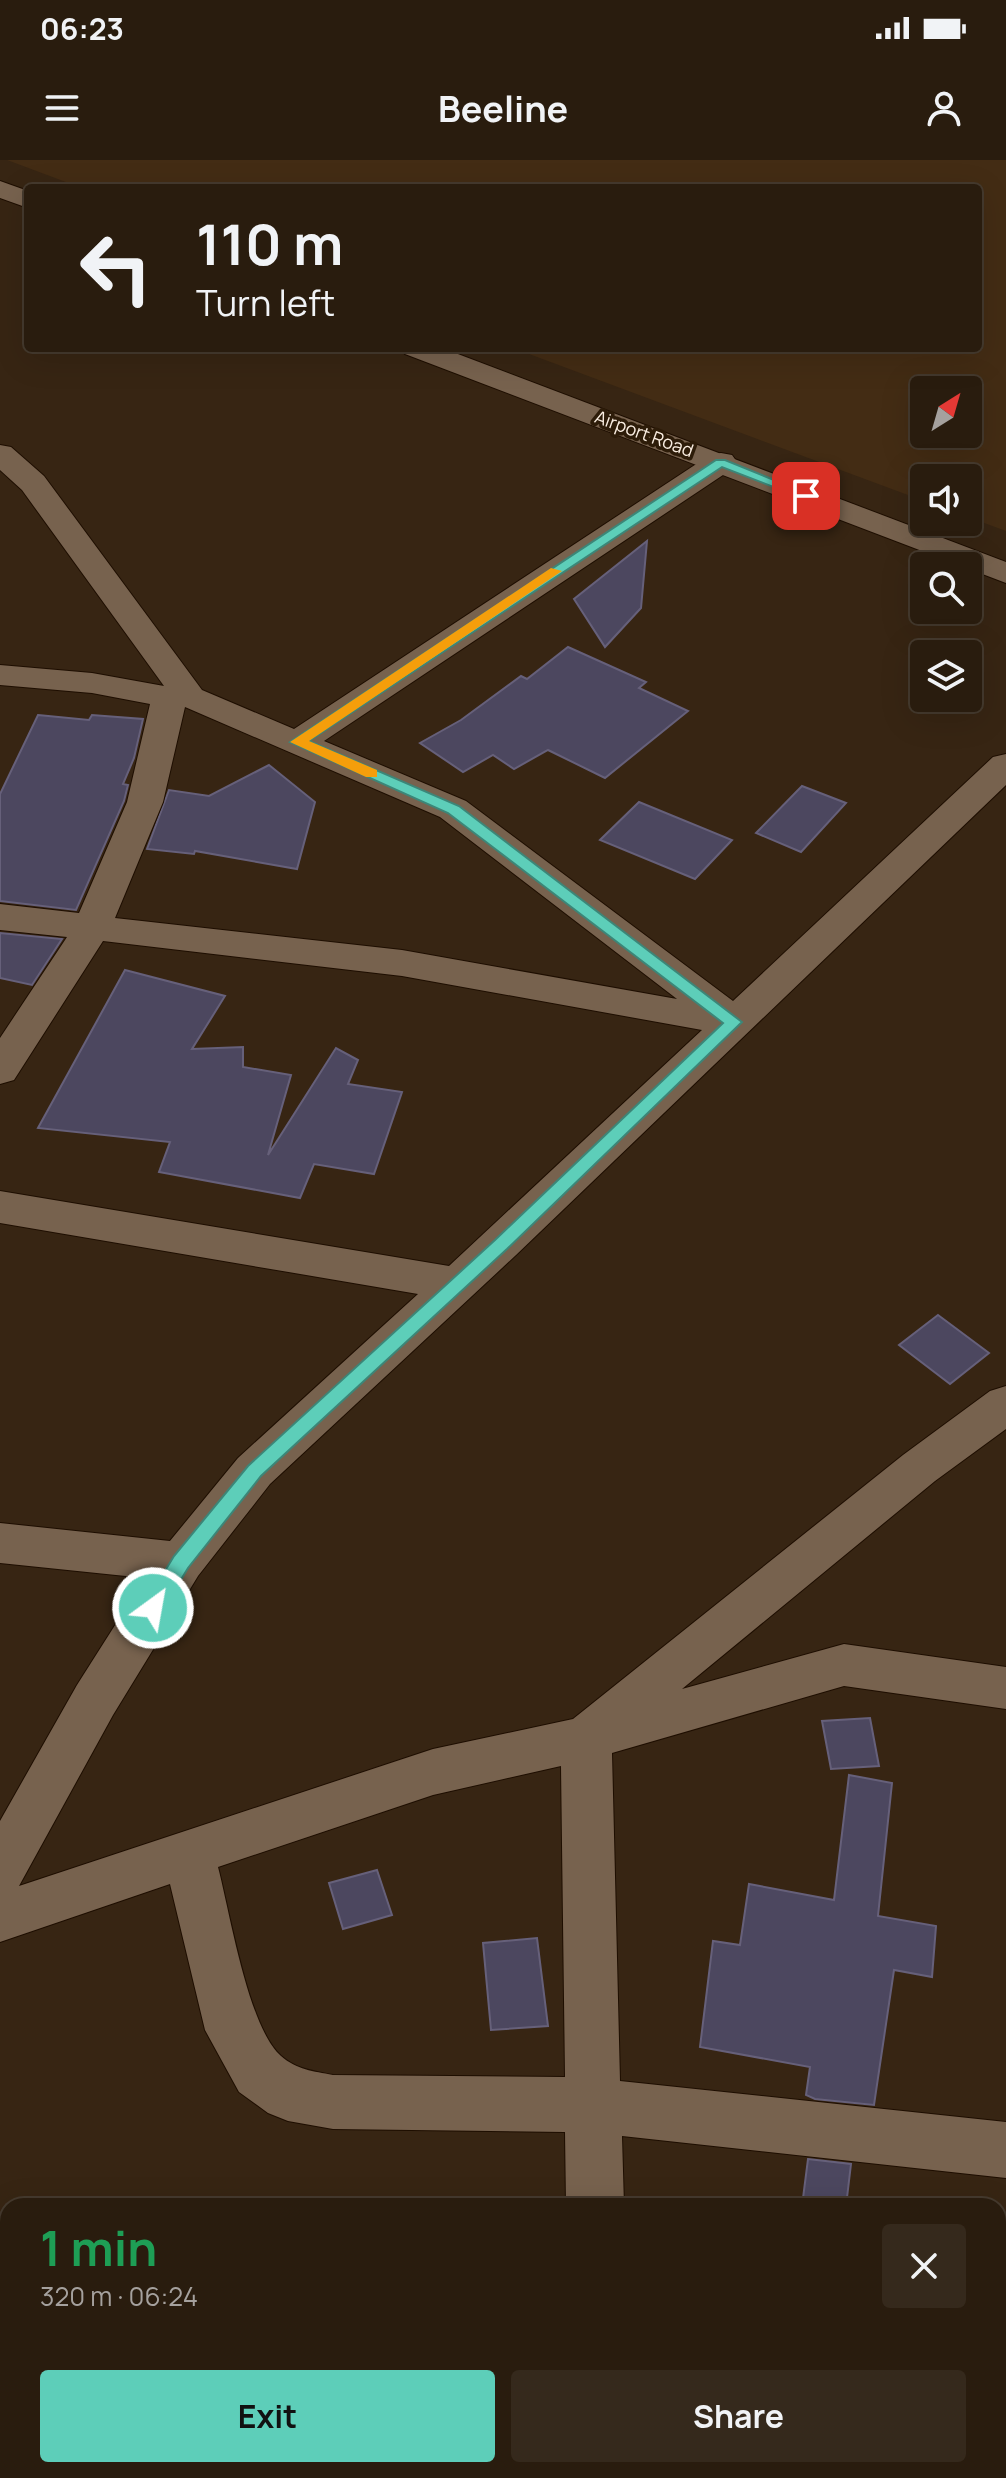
<!DOCTYPE html>
<meta charset="utf-8">
<style>
:root{--surface:#291c0e;--page:#35291c;--text:#f1f3f6;--muted:#a5a19e;--line:#453a2e;--accent:#5dceb9}
body{margin:0;font-family:Manrope,sans-serif;background:var(--page);color:var(--text);height:100vh;display:flex;flex-direction:column;font-size:30px;white-space:nowrap}
*{box-sizing:border-box;margin:0}
p{font-size:26px;color:var(--muted)}
.icon{flex:none;width:44px;height:44px;fill:none;stroke:currentColor;stroke-width:2;stroke-linecap:round;stroke-linejoin:round}
.map{position:relative;flex:1;overflow:hidden}
.side{position:absolute;left:0px;top:2038px;width:1006px;height:280px;display:flex;flex-direction:column;background:var(--surface);border-radius:24px 24px 0 0;box-shadow:0 8px 32px #0002,0 0 0 2px var(--line)}
.side>*{flex:none}
.hud{position:absolute;left:24px;top:24px;width:958px;height:168px;border-radius:8px;box-shadow:0 8px 32px #0002,0 0 0 2px var(--line);background:#291c0e;color:var(--text);overflow:hidden}
.needle{width:52px;rotate:37deg}
.buttons{position:absolute;left:910px;top:216px;display:grid;gap:16px}
.buttons a{display:grid;place-items:center;width:72px;height:72px;border-radius:8px;background:var(--surface);box-shadow:0 8px 32px #0002,0 0 0 2px var(--line);font-size:40px}
.pin{position:absolute;display:grid;place-items:center;width:68px;height:68px;color:#fff;margin:-34px;border-radius:16px;box-shadow:0 4px 12px #0006}
.me{position:absolute;width:88px;margin:-44px;rotate:32deg;stroke-linejoin:round;filter:drop-shadow(0 0 6px #0008)}
.turn{display:flex;align-items:center;gap:28px;height:168px;padding:0 40px;font-size:36px}
.turn .icon{width:104px;height:104px;stroke-width:2.5}
.turn b{display:block;font-size:56px;line-height:68px}
.round{display:grid;place-items:center;flex:none;width:84px;height:84px;border-radius:8px;background:var(--page)}
.headline{display:flex;align-items:center;justify-content:space-between;height:136px;padding:0 40px}
h1{font-size:48px;font-weight:700;line-height:60px;color:#1e9e55}
.button{display:flex;gap:16px;margin-top:auto;padding:16px 40px}
.button a{flex:1;height:92px;border-radius:8px;background:var(--accent);color:#111;font-size:32px;font-weight:700;line-height:92px;text-align:center}
.button a+a{background:var(--page);color:var(--text)}
.status{display:flex;justify-content:space-between;align-items:center;height:56px;padding:0 40px;background:var(--surface);direction:ltr}
.status svg{height:22px;fill:currentColor}
header{display:flex;justify-content:space-between;align-items:center;height:104px;padding:0 40px;background:var(--surface);font-size:36px;font-weight:700}
.map>svg:first-child{display:block}
</style>
<div class="status"><b>06:23</b><svg viewBox="0 0 49 12"><path d="M0 12V9h3v3zM5 12V6h3v6zM10 12V3h3v9zM15 12V0h3v12zM26 1h20v11H26zM47 4h2v5h-2z"/></svg></div>
<header><svg class="icon" aria-label="menu" viewBox="0 0 24 24"><path d="M4 6h16M4 12h16M4 18h16"/></svg>Beeline<svg class="icon" aria-label="person" viewBox="0 0 24 24"><circle cx="12" cy="8" r="4"/><path d="M4 21q1-7 8-7t8 7"/></svg></header>
<div class="map">
<svg width="1006" height="2318" viewBox="0 0 1006 2318">
<rect width="100%" height="100%" fill="#372513"/>
<path fill="#432c14" fill-rule="evenodd" d="M7,0H1006V371L968,357V318H924V341L513,188H978V28H82ZM924,230H968V274H924Z"/>
<g fill="#4c475f" stroke="#66607a" stroke-width="2">
<path d="M647,381L641,448L605,487L574,439Z"/>
<path d="M568,487L646,522L639,528L688,551L605,618L548,590L514,609L493,595L463,612L420,583L461,560L521,516L527,519Z"/>
<path d="M38,555L89,560L92,555L143,559L134,598L123,624L128,625L124,641L76,750L0,741V634Z"/>
<path d="M269,605L315,642L297,709L195,691L194,694L147,689L169,630L209,636Z"/>
<path d="M802,626L846,643L801,692L756,673Z"/>
<path d="M639,642L732,680L695,719L600,680Z"/>
<path d="M0,773L62,779L32,825L0,818Z"/>
<path d="M125,810L225,836L192,889L243,887V907L291,915L268,995L336,888L358,900L348,924L402,932L374,1014L314,1004L300,1038L159,1012L170,982L38,968Z"/>
<path d="M938,1155L989,1193L950,1224L899,1185Z"/>
<path d="M870,1558L879,1606L831,1609L822,1561Z"/>
<path d="M849,1615L892,1623L878,1756L936,1766L932,1817L894,1810L874,1945L815,1939L806,1935L810,1907L700,1887L713,1781L740,1785L749,1724L834,1740Z"/>
<path d="M377,1710L392,1755L343,1769L329,1723Z"/>
<path d="M537,1778L548,1866L491,1870L483,1783Z"/>
<path d="M808,1999L851,2004L846,2046H802Z"/>
</g>
<g fill="none" stroke-linecap="round" stroke-linejoin="round">
<defs>
<g id="street">
<path d="M0,285L11,287L44,316L202,530L294,569L710,295L721,293L732,295L737,302L732,309L324,581L466,641L733,841L993,597L1006,594V625L516,1095L270,1324L198,1416L113,1555L19,1726L433,1589L573,1559L903,1295L990,1231L1006,1226V1269L935,1321L682,1529L844,1484L1006,1507V1549L844,1526L612,1593L620,1921L1006,1962V2018L622,1976L624,2046H566L565,1972L333,1969L288,1961L268,1953L239,1932L205,1870L170,1724L0,1782V1661L77,1525L145,1418L0,1403V1363L170,1381L238,1298L418,1134L0,1063V1031L449,1106L702,870L402,816L103,781L14,920L0,924V878L67,777L0,770V744L79,753L127,642L150,544L92,533L0,525V505L92,513L164,526L22,330L0,310ZM185,547L440,657L677,839L402,790L115,758L163,642ZM561,1606L565,1917L333,1915C313,1911 297,1910 281,1896C248,1867 230,1753 218,1707L433,1635Z"/>
<rect x="571" y="2310" width="62" height="8"/>
</g>
<g id="secondary">
<path d="M0,21L28,31V48L0,38Z"/>
<path d="M400,188H442L1006,402V423L405,194Z"/>
</g>
</defs>
<use href="#street" stroke="#1e0e00" stroke-width="2"/>
<use href="#secondary" stroke="#1e0e00" stroke-width="2"/>
<use href="#street" fill="#77624e" fill-rule="evenodd"/>
<use href="#secondary" fill="#77624e" fill-rule="evenodd"/>
</g>
<path fill="#5dceb9" stroke="#3c8678" stroke-width="2" d="M716,300H725L813,336L802,338L722,307L309,581L459,646L742,862L507,1089L261,1316L188,1408L160,1454L153,1456L146,1454L143,1448L146,1442L174,1396L248,1306L495,1080L723,863L448,653L290,582Z"/>
<path fill="#f59e0b" d="M551,408L562,411L309,581L377,610V617H366L290,582Z"/>
<g text-anchor="middle" stroke-width="7" stroke-linejoin="round" paint-order="stroke">
<g font-size="18" fill="#faeee2" stroke="#2d1c09">
<text transform="translate(644 274) rotate(20)" y="6">Airport Road</text>
</g>
</g>
</svg>
<div class="buttons">
<a><svg class="needle" viewBox="-14 -14 28 28"><path d="M0-13l5 13h-10z" fill="#e53935"/><path d="M0 13l5-13h-10z" fill="#a5a19e"/></svg></a>
<a><svg class="icon" aria-label="sound" viewBox="0 0 24 24"><path d="M4 9h4l5-4v14l-5-4H4zM17 9q2 3 0 6"/></svg></a>
<a><svg class="icon" aria-label="search" viewBox="0 0 24 24"><circle cx="10" cy="10" r="6"/><path d="M15 15l6 6"/></svg></a>
<a><svg class="icon" aria-label="layers" viewBox="0 0 24 24"><path d="M12 4l9 5-9 5-9-5zM3 14l9 5 9-5"/></svg></a>
</div>
<div class="pin" style="left:806px;top:336px;background:#d93025"><svg class="icon" aria-label="arrive" viewBox="0 0 24 24"><path d="M6 21V4h12l-3 4 3 4H6"/></svg></div>
<svg class="me" style="left:153px;top:1448px" viewBox="-20 -20 40 40"><circle r="17" fill="#5dceb9" stroke="#fff" stroke-width="3"/><path d="M0-11L8 9 0 5-8 9z" fill="#fff"/></svg>
<div class="hud">
<div class="turn"><svg class="icon" aria-label="left" viewBox="0 0 24 24"><path d="M17 20v-9H6M10 6l-5 5 5 5"/></svg><div><b>110 m</b>Turn left</div></div>
</div>
<section class="side">
<div class="headline"><div><h1>1 min</h1><p>320 m · 06:24</p></div><a class="round"><svg class="icon" aria-label="close" viewBox="0 0 24 24"><path d="M6 6l12 12M18 6L6 18"/></svg></a></div>
<div class="button"><a>Exit</a><a>Share</a></div>
</section>
</div>
